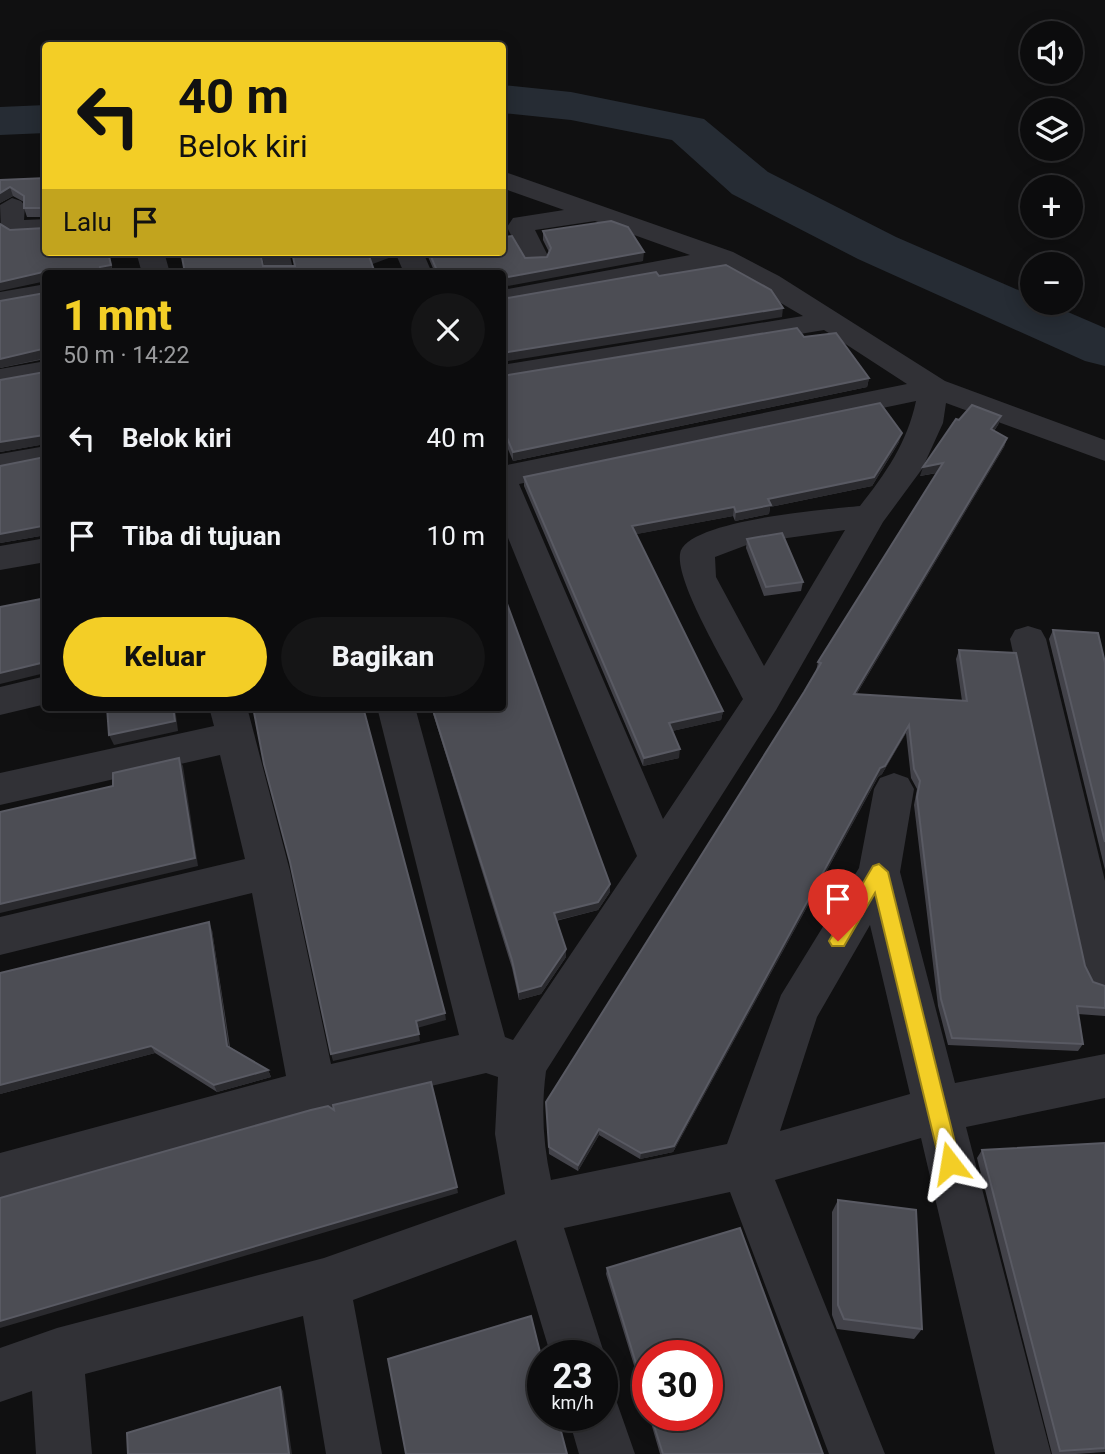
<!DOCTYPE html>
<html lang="id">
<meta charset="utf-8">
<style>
:root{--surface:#0c0c0d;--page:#151516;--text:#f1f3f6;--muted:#9a9b9d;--line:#2c2c2e;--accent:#f3ce26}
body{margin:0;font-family:Roboto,sans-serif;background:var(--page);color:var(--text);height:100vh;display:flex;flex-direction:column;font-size:26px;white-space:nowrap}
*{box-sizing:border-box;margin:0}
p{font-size:23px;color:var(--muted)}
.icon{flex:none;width:38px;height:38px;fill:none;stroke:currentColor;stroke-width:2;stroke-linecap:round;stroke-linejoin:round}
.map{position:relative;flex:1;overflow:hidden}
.drawer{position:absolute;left:42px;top:270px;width:464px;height:441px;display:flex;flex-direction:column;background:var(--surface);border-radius:7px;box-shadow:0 4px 18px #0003,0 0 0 2px var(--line)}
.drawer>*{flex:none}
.banner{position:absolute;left:42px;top:42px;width:464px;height:214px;border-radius:7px;box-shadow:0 4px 18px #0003,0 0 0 2px var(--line);background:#f3ce26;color:#111;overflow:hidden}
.controls{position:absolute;left:1020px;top:21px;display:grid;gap:14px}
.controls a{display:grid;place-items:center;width:63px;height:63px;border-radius:50%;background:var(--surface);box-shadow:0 4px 18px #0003,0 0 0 2px var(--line);font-size:35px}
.speed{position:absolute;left:527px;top:1340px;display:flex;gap:14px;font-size:35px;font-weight:700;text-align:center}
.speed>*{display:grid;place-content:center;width:91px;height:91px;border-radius:50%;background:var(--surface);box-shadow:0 4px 18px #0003,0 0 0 2px var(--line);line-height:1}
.speed small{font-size:18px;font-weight:400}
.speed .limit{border:10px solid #d22;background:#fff;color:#111}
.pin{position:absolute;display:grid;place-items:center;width:60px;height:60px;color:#fff;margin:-72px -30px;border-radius:50% 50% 50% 0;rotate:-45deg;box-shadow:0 0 7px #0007}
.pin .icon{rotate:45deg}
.me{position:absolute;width:77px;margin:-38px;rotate:346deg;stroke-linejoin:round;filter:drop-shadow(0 0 5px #0008)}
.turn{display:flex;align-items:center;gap:24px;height:147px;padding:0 21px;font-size:32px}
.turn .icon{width:91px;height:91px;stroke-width:2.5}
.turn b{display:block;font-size:49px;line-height:60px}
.then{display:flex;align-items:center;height:66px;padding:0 21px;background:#0003;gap:14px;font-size:26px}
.round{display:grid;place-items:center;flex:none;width:74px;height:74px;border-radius:37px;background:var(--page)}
.head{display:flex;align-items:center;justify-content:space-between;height:119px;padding:0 21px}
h1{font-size:42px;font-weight:800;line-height:52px;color:var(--accent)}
.primary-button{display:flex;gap:14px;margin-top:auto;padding:14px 21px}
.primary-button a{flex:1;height:80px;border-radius:42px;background:var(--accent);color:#111;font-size:28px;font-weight:800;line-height:80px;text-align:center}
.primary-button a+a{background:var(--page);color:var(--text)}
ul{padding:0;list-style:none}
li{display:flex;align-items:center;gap:21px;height:98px;padding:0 21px}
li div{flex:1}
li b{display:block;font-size:26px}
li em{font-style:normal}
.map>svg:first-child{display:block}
</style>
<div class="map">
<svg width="1105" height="1454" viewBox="0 0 1105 1454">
<rect width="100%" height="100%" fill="#101011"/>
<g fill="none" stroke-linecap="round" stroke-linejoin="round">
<g fill="#262c34" fill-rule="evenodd">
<path d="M502,85L571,92L704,119L768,172L896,237L1032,296V303H1047L1105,328V366L1085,361L858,259L732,194L672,140L571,120L502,113Z"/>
<path d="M46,105V133L0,135V107Z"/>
</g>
<g fill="#313136" fill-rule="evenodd">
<path d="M502,171L733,252L779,276L945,381L1105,440V461L946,403L943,423L922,469L883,522L776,710L546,1071C541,1108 543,1144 551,1180L727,1144L781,995L859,868L874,789L880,778L894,773L908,778L914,789L900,872L955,1083L1105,1054V1098L966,1127L1051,1454H995L921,1138L775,1180L885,1454H829L730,1192L564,1228L605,1356L602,1363V1356H551L516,1240L353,1300L382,1454H326L303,1316L85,1374L92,1454H36L32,1391L0,1402V1348L57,1328L324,1258L505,1194L495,1134L498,1077L486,1073L313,1114L0,1203V1153L286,1076L252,893L0,955V917L245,859L220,755L0,805V773L214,726L209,707H247L290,871L331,1064L459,1035L377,707H415L505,1037L513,1040L637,856L502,523V466L907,384L824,330L502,383V365L803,316L719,267L502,306V290L690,255L595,221L535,230L549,258L545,264H525L507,227L513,218L564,210L502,188ZM916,401C907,443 886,473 860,506C830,509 684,520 680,554C676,584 728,668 743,699L663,819L519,484ZM845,530L764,666L716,577L715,557L752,543ZM870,925L910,1094L780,1131L817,1017Z"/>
<path d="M12,198L21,201L25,206L24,220L46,219V235L14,236L1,230L0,205Z"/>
<path d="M136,252H164L170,273H142Z"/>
<path d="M261,252H289L294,273H266Z"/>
<path d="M395,252H423L432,273H404Z"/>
<path d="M46,284V300L0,308V292Z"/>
<path d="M46,361V379L0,387V369Z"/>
<path d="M46,446V466L0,474V454Z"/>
<path d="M46,538V562L0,570V546Z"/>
<path d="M1028,626L1041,630L1046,639L1105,881V993L1089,987L1083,973L1010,639L1015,630Z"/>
<path d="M46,676V704L0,715V687Z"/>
<path d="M602,1391L615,1397L635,1454H579L568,1416H602Z"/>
</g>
</g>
<g fill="#424249">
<path d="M46,178L109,252L113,273H46V535L0,543L45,457V444L0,452V380L45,372V359L0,368L45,293V281L10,230L45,228V217H27L24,208V202L13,196L0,203V180Z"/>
<path d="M543,231L643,261L502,273H435L426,252H502L505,237L525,258L547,257L549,252L543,240Z"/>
<path d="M804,337L869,378L867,387L513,461L502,435V376Z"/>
<path d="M1001,416L998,425L994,431L1007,438L1004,447L856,695L962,701L956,659L959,650L1085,966L1093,982L1105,986V1016L1078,1014L1083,1044L1078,1051L948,1045L938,1006L914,805L917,789L911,778L906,733L882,774L878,777L673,1152L640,1159L599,1135L578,1171L549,1154L546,1102L804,692L816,671L818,662L937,473L920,476L959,420Z"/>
<path d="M899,442L872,486L770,507L769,514L735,521L733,516L636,534L723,711L721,720L672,731L679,758L643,766L524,486V477Z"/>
<path d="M747,539L803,582L801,591L764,596L746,548Z"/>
<path d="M1053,630L1105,663V870L1049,639Z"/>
<path d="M431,707H502L610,884V892L598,910L556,921L566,957L541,994L519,1000L512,968Z"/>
<path d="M212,930L230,1047L268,1070L271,1077L217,1092L155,1053L0,1094V973Z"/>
<path d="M1105,1143V1452L1076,1454H1052L977,1158L982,1150Z"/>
<path d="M838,1200L922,1329L914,1339L837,1329L832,1315V1212Z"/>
<path d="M607,1268L823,1454H660L649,1416H707L648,1356V1411L606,1274Z"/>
</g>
<g fill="#2a2a2e">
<path d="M10,187L13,196L0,203V193Z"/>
<path d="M108,252L113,273H101L100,267Z"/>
<path d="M380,252H393L394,256L370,265L369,256Z"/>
<path d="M644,252L643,261L502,287V278Z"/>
<path d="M43,272L46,281L0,291V282Z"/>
<path d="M783,308L782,317L502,362V353Z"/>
<path d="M42,349L46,358L0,368V359Z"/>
<path d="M869,378L867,387L513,461V452Z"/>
<path d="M1001,416L998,425L988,438L991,429Z"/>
<path d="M902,433L899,442L872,486L770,507L769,514L735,521L736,512L768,499Z"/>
<path d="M44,435L46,444L0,452V442Z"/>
<path d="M1007,438L1004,447L851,703L854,694Z"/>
<path d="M943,463L941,472L920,476L923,467Z"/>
<path d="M734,507L733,516L632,535V526Z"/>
<path d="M42,526L46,535L0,543V534Z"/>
<path d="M41,663L45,673L0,684V673Z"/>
<path d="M173,707H175L178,731L114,745L109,735Z"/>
<path d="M723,711L721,720L668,732L669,723Z"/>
<path d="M909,725L906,733L882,774L878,777L673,1152L640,1159L641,1153L880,768Z"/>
<path d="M680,749L679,758L643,766L644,758Z"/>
<path d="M179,758L183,766L198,866L0,913V904Z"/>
<path d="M610,884V892L598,910L554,921V913Z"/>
<path d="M209,922L212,930L230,1053L227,1046Z"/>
<path d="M566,949V957L541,994L519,1000V992Z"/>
<path d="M445,1013L446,1020L417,1028L416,1021Z"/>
<path d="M419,1034L420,1041L333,1061L331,1054Z"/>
<path d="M151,1046L155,1053L0,1094V1085Z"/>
<path d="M268,1070L271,1077L217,1092L214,1085Z"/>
<path d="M599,1129V1135L578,1171V1165Z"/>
<path d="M457,1187L458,1193L0,1328V1321Z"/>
<path d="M280,1387L283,1391L292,1454H289Z"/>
</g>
<g fill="#4c4d54" stroke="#595a63" stroke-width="2">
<path d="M46,178V252H108L111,265L100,267L101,273H46V275L43,272L0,282V224L10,230L45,228V208H24V196L10,187L0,193V180Z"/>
<path d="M611,221L628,227L644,252L502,278V273H438L429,252H502V232L505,237L512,236L525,258L547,257L551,248L543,231Z"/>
<path d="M181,252H260L263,266H295L292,252H380L369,256L375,273H185Z"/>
<path d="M726,265L771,290L783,308L502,353V299L656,272L659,276Z"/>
<path d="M46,278V530L42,526L0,534V466L45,457L44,435L0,442V380L45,372V352L42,349L0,359V301L45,293Z"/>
<path d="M797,328L804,337L836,333L869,378L513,452L502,426V376Z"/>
<path d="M880,403L902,433L874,477L768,499L771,505L736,512L734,507L632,526L723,711L669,723L680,749L644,758L524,477Z"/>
<path d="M972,405L1001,416L991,429L1007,438L854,694L967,701L959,650L1016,653L1085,966L1093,982L1105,986V1008L1077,1006L1083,1044L952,1038L941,999L917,797L920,781L914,769L909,725L885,766L880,768L674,1146L641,1153L599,1129L578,1165L549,1147L546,1102L804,692L821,663L818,662L943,463L923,467L956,419L959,420Z"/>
<path d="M782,533L803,582L766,587L747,539Z"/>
<path d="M502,590L610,884L598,902L554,913L566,949L541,986L519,992L512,960L432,707H502Z"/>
<path d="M46,598V668H44L41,663L0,673V607Z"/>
<path d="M1053,630L1098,633L1105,663V842Z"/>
<path d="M107,707H173L175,721L109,735Z"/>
<path d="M253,707H363L445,1013L416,1021L419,1034L331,1054L290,862L264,764Z"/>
<path d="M179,758L195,858L0,904V812L113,786V773Z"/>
<path d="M209,922L227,1046L268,1070L214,1085L151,1046L0,1085V973Z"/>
<path d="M431,1082L457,1187L0,1321V1198L311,1110L328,1106L334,1110L333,1105Z"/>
<path d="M1105,1143V1448L1060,1451L982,1150Z"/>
<path d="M838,1200L916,1210L922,1329L844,1319L838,1305Z"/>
<path d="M740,1228L823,1454H663L651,1416H707V1356H648V1403L607,1268Z"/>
<path d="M531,1316L542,1360V1416H557L567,1454H406L388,1359Z"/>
<path d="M280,1387L289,1454H128L127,1433Z"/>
</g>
<path fill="#f3ce26" stroke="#9e8619" stroke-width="2" d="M879,864L888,872L960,1163L957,1170L950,1173L943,1170L940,1163L875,893L844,946H832L829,941L873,866Z"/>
</svg>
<div class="controls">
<a><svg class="icon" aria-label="sound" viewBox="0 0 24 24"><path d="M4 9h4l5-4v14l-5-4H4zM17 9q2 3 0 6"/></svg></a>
<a><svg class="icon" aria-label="layers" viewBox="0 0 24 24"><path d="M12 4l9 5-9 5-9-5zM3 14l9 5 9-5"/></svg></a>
<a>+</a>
<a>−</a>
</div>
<div class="speed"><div>23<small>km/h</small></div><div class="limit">30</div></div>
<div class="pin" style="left:838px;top:941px;background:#d93025"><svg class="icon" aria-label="arrive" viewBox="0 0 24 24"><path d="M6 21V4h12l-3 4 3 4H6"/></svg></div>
<svg class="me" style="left:950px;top:1163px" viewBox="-20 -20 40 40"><path d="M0-17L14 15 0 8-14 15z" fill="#f3ce26" stroke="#fff" stroke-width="4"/></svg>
<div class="banner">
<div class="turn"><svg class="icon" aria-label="left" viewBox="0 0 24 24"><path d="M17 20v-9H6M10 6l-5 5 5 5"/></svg><div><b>40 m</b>Belok kiri</div></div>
<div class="then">Lalu<svg class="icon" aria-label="arrive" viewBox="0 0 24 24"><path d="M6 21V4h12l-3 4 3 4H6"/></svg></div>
</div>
<section class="drawer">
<div class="head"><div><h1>1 mnt</h1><p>50 m · 14:22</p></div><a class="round"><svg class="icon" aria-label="close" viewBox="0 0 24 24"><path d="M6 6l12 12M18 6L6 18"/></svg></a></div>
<ul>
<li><svg class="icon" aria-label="left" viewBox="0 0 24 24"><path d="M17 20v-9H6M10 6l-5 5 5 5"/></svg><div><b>Belok kiri</b></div><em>40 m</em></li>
<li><svg class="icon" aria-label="arrive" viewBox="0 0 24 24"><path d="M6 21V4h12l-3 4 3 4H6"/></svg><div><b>Tiba di tujuan</b></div><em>10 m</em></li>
</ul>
<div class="primary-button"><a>Keluar</a><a>Bagikan</a></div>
</section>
</div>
